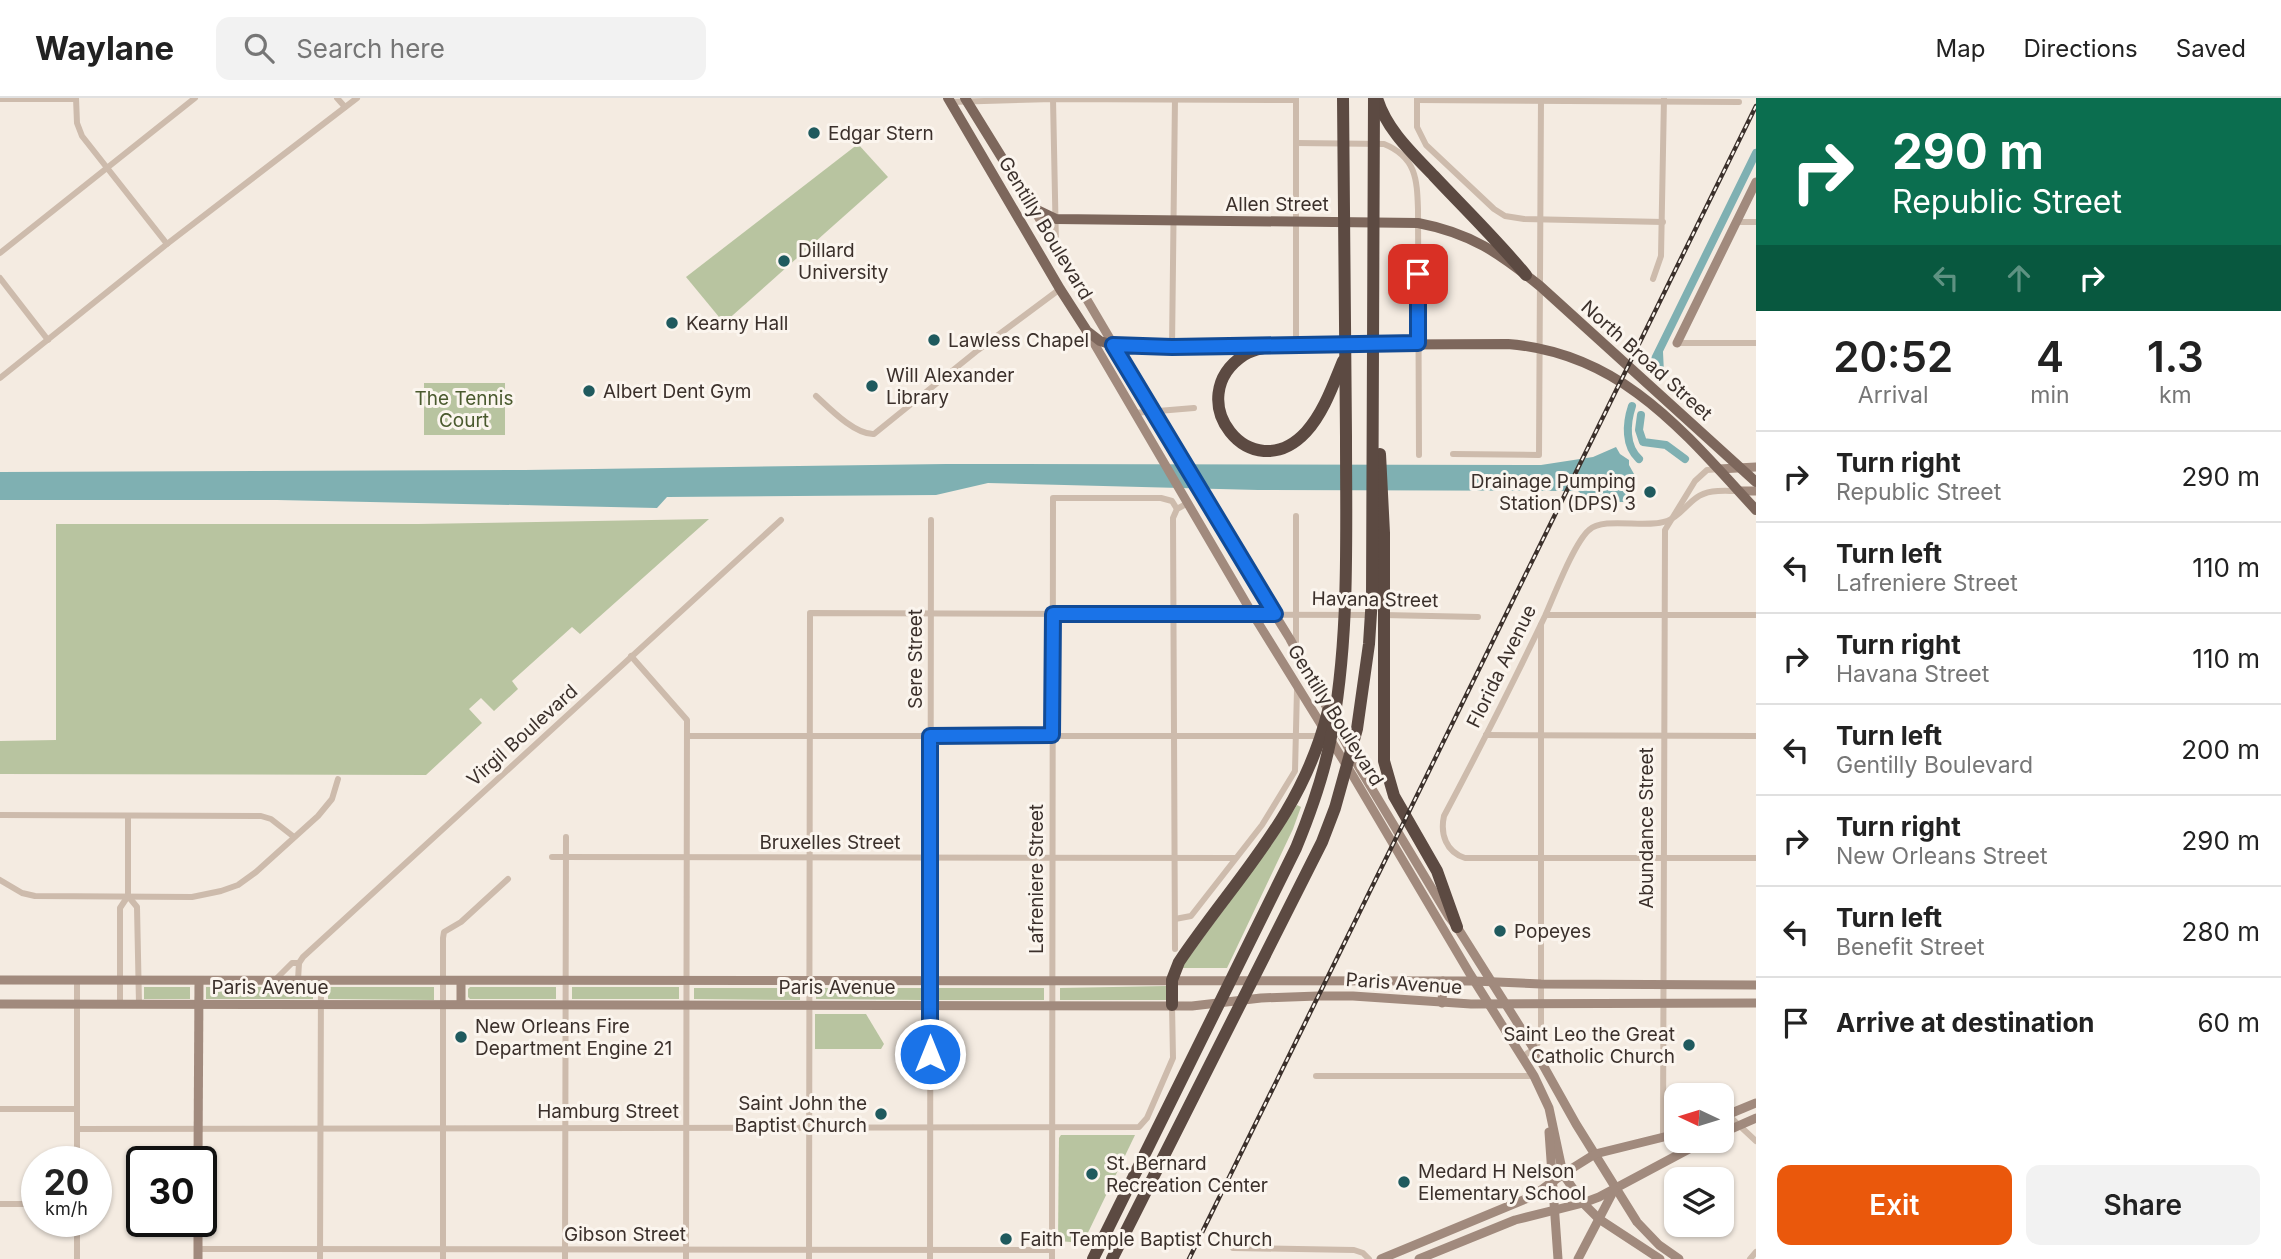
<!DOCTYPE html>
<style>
:root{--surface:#fff;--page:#f2f2f2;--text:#222;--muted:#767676;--line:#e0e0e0;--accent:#ea580c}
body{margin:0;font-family:Inter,sans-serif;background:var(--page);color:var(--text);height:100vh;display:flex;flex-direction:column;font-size:26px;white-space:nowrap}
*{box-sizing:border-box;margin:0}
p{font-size:23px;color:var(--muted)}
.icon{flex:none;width:38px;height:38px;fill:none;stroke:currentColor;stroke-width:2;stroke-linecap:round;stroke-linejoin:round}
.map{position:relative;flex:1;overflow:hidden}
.sheet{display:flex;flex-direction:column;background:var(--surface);width:525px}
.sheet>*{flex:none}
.top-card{background:#0b6e4f;color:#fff;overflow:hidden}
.needle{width:46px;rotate:274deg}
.buttons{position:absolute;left:1664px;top:985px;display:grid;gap:14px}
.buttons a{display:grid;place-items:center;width:70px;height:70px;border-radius:14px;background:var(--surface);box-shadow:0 2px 5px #0004;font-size:35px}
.speed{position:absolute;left:21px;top:1048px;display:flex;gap:14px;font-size:35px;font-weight:700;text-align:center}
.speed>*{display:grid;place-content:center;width:91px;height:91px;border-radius:50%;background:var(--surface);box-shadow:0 2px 5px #0004;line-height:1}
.speed small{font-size:18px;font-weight:400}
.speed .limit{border:4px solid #111;border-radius:10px;background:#fff;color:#111}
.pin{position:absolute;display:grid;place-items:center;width:60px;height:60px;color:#fff;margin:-30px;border-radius:14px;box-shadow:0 4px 10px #0006}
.me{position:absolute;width:77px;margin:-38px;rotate:0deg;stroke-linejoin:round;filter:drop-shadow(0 0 5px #0008)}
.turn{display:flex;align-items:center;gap:24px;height:147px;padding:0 21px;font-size:32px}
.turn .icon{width:91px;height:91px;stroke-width:2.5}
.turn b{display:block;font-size:49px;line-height:60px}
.lanes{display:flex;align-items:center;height:66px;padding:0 21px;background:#0003;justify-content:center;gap:35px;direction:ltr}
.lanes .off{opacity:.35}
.eta{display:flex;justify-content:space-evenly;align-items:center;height:119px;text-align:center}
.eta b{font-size:42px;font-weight:600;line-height:49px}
.button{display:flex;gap:14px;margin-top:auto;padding:14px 21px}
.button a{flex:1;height:80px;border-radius:14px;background:var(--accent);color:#fff;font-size:28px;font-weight:600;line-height:80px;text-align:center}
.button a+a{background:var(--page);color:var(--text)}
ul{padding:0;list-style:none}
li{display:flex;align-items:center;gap:21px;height:91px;padding:0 21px;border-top:2px solid var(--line)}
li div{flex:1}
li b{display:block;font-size:26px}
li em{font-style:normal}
header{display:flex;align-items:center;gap:42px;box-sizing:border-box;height:98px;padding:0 35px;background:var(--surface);border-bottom:2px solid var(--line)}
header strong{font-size:33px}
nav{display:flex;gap:38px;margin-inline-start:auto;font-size:24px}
.search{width:490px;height:63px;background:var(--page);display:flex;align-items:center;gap:18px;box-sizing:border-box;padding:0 24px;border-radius:14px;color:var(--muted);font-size:26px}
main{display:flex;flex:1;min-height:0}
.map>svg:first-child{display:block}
</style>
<header>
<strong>Waylane</strong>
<div class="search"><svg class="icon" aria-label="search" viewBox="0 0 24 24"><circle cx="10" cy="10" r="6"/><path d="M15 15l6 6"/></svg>Search here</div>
<nav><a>Map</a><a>Directions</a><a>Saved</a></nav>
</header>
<main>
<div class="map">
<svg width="1756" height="1161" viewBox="0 0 1756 1161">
<rect width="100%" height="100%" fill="#f4ebe1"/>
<g fill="#b8c4a0">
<path d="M858,46L888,79L724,225L686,179Z"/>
<rect x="424" y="285" width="81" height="52"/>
<path d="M709,421L580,536L572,529L512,583L518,591L494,613L481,600L469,611L482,625L426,677L0,676V643L56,642V426H418Z"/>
<path d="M1297,707L1301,709L1293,731L1227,870H1181L1274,743Z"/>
<path d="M1166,888V902H1060V890Z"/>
<rect x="144" y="889" width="46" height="12"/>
<rect x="206" y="889" width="107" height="12"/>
<path d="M328,889H434V902L328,901Z"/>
<path d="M470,889H556V901H470L468,899V891Z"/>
<rect x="572" y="889" width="107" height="12"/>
<path d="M694,890H800V902L694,901Z"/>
<path d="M816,890H921V902L816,901Z"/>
<rect x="939" y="890" width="105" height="12"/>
<path d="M815,916H866L884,946L881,951H815Z"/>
<path d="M1061,1037H1135L1083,1145L1058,1143L1059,1040Z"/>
</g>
<path fill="#7fb0b2" d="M1616,349L1620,356L1629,362V367L1634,376L1630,404H1590L1578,393L1258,392L988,385L936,397L667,399L657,410L277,402H0V374L525,372L946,366L1541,367L1593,359Z"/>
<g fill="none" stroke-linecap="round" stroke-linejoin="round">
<g stroke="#7fb0b2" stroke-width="8">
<path d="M1650,271L1756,55"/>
<path d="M1659,279L1660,275L1659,254"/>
<path d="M1632,308C1626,326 1625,348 1639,361"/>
<path d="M1641,317L1639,332L1643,344L1666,347L1685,361"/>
</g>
<g stroke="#cdbbac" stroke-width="6">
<path d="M76,0L77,25L82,38L167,146"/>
<path d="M337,0L345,9"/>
<path d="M1417,0V29L1426,47L1494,111L1505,118L1524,121L1663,124"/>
<path d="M0,1H76"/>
<path d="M1053,1L1056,147"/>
<path d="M1417,2L1739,4"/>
<path d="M950,4L1053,1L1296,2"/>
<path d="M1296,45L1384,46C1416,59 1417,81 1418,111L1419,357"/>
<path d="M1736,124H1756"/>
<path d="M0,155L195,0"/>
<path d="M0,180L48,242"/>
<path d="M1653,181L1661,158L1664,0"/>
<path d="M1677,245H1756"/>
<path d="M1296,247V0"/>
<path d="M1172,249L1175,0"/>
<path d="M0,280L167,146L357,0"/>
<path d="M816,298C829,310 855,337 874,336L978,252L1060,191"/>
<path d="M1134,315L1194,310"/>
<path d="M1453,356L1539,357L1541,0"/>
<path d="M1737,393C1723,393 1708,391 1696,400C1686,407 1679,419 1667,423C1646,431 1604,418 1589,432C1574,445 1554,498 1545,518C1513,585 1479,652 1444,718C1440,736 1446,754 1465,760H1756"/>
<path d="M1384,517L1478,519"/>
<path d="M1546,517H1756"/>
<path d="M1296,549V418"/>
<path d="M631,558L687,622L686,1161"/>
<path d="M1486,637L1756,638"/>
<path d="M687,638H1320"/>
<path d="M0,717L261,718L271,721L294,739"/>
<path d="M552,759L1235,760"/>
<path d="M0,782L22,795L35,798L192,799L221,793L238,787L256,774L318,718L332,701L338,681"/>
<path d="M128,798L137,809L139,906"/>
<path d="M1175,821L1191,818L1262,727L1295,673L1297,591"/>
<path d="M1175,851L1173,420L1177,411L1188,405"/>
<path d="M275,882L292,865H299"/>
<path d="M298,882L299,865L303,859L781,422"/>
<path d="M120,906V810L128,798V718"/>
<path d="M1522,959L1534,951L1541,940V527"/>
<path d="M1316,978H1534"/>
<path d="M0,1011H77"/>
<path d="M1727,1016L1756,1043"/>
<path d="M77,1031L1139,1029L1147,1020L1173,960L1172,907"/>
<path d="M1663,1040L1665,432L1695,383L1707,372L1719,371"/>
<path d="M77,1064V882"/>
<path d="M0,1106H37"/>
<path d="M1233,1150L1354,1152L1363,1155L1369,1161"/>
<path d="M198,1151L1052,1152"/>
<path d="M77,1161V1124"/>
<path d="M320,1161L321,883"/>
<path d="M443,1161V840L444,834L461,824L508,781"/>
<path d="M565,1161L566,739"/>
<path d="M809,1161L810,515L1373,517"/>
<path d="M930,1161L931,422"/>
<path d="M1052,1161L1053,400H1161L1172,403L1177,411"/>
<path d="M1750,1161L1756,1154"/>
</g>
<g stroke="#a18a7d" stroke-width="9">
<path d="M1033,110L1219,426L1290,541L1357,666L1449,819L1457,829L1534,951L1576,1026L1637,1124L1659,1147L1679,1161"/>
<path d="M1088,235L1252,515L1353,678L1470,876L1534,978L1549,1010L1563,1076L1583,1105L1599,1121L1660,1161"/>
<path d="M1677,245L1756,84"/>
<path d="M1719,371L1756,369"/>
<path d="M1739,393H1756"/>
<path d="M0,882L1474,883L1541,886L1756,887"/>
<path d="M461,883V906"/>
<path d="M1442,905L1443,883"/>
<path d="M0,906L1192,908L1261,900L1318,898H1353L1471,906L1756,905"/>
<path d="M1722,1019L1756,1005"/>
<path d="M1549,1034L1558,1161"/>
<path d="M1722,1035L1756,1020"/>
<path d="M198,1064L199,883"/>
<path d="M198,1161V1124"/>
<path d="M1381,1161L1533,1098L1563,1076L1595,1056L1676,1036"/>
<path d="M1419,1161L1515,1122L1583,1105L1599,1099L1704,1043"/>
<path d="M1578,1161L1614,1092"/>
</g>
<g stroke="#7d675c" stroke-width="10">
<path d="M948,0L1060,191L1087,233L1100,243L1113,247L1263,248"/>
<path d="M965,0L1033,110L1056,121L1418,125C1471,135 1499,155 1540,188L1756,384"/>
<path d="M1290,247L1508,246C1622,255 1684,334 1756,412"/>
</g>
<g stroke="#5c4a42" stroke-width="12">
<path d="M1377,0C1386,31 1412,55 1434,78C1465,111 1497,142 1526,177"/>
<path d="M1296,247C1279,249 1258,248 1244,257C1179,300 1251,393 1306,334C1324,314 1333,287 1343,263"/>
<path d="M1380,356L1384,435V663L1394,698L1437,773L1457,829"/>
<path d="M1172,907V882L1179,864C1237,778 1302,718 1328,613"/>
<path d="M1093,1161L1296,750C1310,716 1323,680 1330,644C1350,544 1346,440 1346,338C1345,226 1344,113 1343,0"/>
<path d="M1112,1161L1322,744L1335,710L1357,631L1369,546L1372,499L1374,0"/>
</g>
<defs>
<path id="rail" d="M1189,1161L1756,8"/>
</defs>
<use href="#rail" stroke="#3b302b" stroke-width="4.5"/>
<use href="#rail" stroke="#fbf5ee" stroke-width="2" stroke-dasharray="5" stroke-linecap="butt"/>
</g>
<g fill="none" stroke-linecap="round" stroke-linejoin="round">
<defs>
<path id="route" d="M930,956V638L1052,637L1053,516H1275L1113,247L1172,249L1418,245V176"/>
</defs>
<use href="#route" stroke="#114b97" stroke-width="18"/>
<use href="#route" stroke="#1a73e8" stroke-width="12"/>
</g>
<g fill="#1f5a5e" stroke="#fbf5ee" stroke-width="2.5">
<circle cx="814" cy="35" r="7"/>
<circle cx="784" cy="163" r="7"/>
<circle cx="672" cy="225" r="7"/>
<circle cx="934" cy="242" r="7"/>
<circle cx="872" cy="288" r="7"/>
<circle cx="589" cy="293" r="7"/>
<circle cx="1650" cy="394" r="7"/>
<circle cx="1500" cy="833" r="7"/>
<circle cx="461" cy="939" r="7"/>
<circle cx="1689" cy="947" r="7"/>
<circle cx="881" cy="1016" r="7"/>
<circle cx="1092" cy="1076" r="7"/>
<circle cx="1404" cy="1084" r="7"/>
<circle cx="1006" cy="1141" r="7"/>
</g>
<g text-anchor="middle" stroke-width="6" stroke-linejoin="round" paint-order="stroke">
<g font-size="19" fill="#3b302b" stroke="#fbf5ee" text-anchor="start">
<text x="828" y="42">Edgar Stern</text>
<text x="798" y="159">Dillard<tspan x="798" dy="22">University</tspan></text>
<text x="686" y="232">Kearny Hall</text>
<text x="948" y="249">Lawless Chapel</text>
<text x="886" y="284">Will Alexander<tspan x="886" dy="22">Library</tspan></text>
<text x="603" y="300">Albert Dent Gym</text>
<text x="1636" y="390" text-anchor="end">Drainage Pumping<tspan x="1636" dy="22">Station (DPS) 3</tspan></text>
<text x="1514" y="840">Popeyes</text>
<text x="475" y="935">New Orleans Fire<tspan x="475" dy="22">Department Engine 21</tspan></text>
<text x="1675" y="943" text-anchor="end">Saint Leo the Great<tspan x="1675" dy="22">Catholic Church</tspan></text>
<text x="867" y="1012" text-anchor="end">Saint John the<tspan x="867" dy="22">Baptist Church</tspan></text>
<text x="1106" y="1072">St. Bernard<tspan x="1106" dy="22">Recreation Center</tspan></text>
<text x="1418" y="1080">Medard H Nelson<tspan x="1418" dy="22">Elementary School</tspan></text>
<text x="1020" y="1148">Faith Temple Baptist Church</text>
</g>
<g font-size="19" fill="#3b302b" stroke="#fbf5ee">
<text x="1277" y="113">Allen Street</text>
<text transform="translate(1046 130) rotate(59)" y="7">Gentilly Boulevard</text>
<text transform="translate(1647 262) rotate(42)" y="7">North Broad Street</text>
<text transform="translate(1375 501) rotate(1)" y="7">Havana Street</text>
<text transform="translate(915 561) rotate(-90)" y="7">Sere Street</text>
<text transform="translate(1501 568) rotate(-64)" y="7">Florida Avenue</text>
<text transform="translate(1336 617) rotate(58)" y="7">Gentilly Boulevard</text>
<text transform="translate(522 637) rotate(-42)" y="7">Virgil Boulevard</text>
<text transform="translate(1646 730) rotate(-90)" y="7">Abundance Street</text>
<text x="830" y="751">Bruxelles Street</text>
<text transform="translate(1036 781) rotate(-90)" y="7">Lafreniere Street</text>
<text transform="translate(1404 885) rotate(4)" y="7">Paris Avenue</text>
<text x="270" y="896">Paris Avenue</text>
<text x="837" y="896">Paris Avenue</text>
<text x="608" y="1020">Hamburg Street</text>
<text x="625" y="1143">Gibson Street</text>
</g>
<g font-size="19" fill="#4a5a2e" stroke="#fbf5ee">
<text x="464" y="307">The Tennis<tspan x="464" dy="22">Court</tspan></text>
</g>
</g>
</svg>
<div class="buttons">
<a><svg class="needle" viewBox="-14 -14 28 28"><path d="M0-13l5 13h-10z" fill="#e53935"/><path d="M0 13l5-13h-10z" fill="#767676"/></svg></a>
<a><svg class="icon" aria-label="layers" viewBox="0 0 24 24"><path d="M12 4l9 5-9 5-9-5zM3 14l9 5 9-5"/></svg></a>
</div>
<div class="speed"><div>20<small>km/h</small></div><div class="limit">30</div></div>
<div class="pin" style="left:1418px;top:176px;background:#d93025"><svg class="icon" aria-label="arrive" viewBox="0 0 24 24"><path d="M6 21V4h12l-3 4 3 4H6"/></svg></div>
<svg class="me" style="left:930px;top:956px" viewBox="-20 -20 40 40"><circle r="17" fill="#1a73e8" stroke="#fff" stroke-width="3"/><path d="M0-11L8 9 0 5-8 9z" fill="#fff"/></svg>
</div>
<section class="sheet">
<div class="top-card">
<div class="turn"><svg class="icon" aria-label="right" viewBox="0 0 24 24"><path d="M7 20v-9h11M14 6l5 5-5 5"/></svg><div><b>290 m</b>Republic Street</div></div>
<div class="lanes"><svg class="icon off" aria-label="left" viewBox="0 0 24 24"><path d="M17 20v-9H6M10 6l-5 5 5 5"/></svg><svg class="icon off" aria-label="ahead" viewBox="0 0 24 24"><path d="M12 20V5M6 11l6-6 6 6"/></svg><svg class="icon" aria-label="right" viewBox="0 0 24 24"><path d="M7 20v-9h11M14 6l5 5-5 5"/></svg></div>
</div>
<div class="eta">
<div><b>20:52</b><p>Arrival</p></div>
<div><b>4</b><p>min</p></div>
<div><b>1.3</b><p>km</p></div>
</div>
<ul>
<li><svg class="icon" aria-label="right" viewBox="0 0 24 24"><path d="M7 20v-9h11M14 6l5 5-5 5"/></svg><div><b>Turn right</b><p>Republic Street</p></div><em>290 m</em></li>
<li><svg class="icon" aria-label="left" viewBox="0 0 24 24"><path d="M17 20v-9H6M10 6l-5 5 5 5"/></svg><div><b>Turn left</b><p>Lafreniere Street</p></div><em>110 m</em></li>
<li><svg class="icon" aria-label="right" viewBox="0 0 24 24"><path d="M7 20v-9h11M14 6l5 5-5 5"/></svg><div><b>Turn right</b><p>Havana Street</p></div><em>110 m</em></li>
<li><svg class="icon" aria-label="left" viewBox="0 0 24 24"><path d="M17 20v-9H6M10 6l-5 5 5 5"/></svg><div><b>Turn left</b><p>Gentilly Boulevard</p></div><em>200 m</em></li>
<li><svg class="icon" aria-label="right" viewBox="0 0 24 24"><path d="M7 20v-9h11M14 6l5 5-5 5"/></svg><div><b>Turn right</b><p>New Orleans Street</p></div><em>290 m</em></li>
<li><svg class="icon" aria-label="left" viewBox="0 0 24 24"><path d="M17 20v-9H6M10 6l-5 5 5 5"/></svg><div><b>Turn left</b><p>Benefit Street</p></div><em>280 m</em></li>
<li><svg class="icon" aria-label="arrive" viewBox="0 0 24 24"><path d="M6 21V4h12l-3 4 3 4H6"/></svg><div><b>Arrive at destination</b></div><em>60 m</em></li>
</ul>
<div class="button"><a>Exit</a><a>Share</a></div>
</section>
</main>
